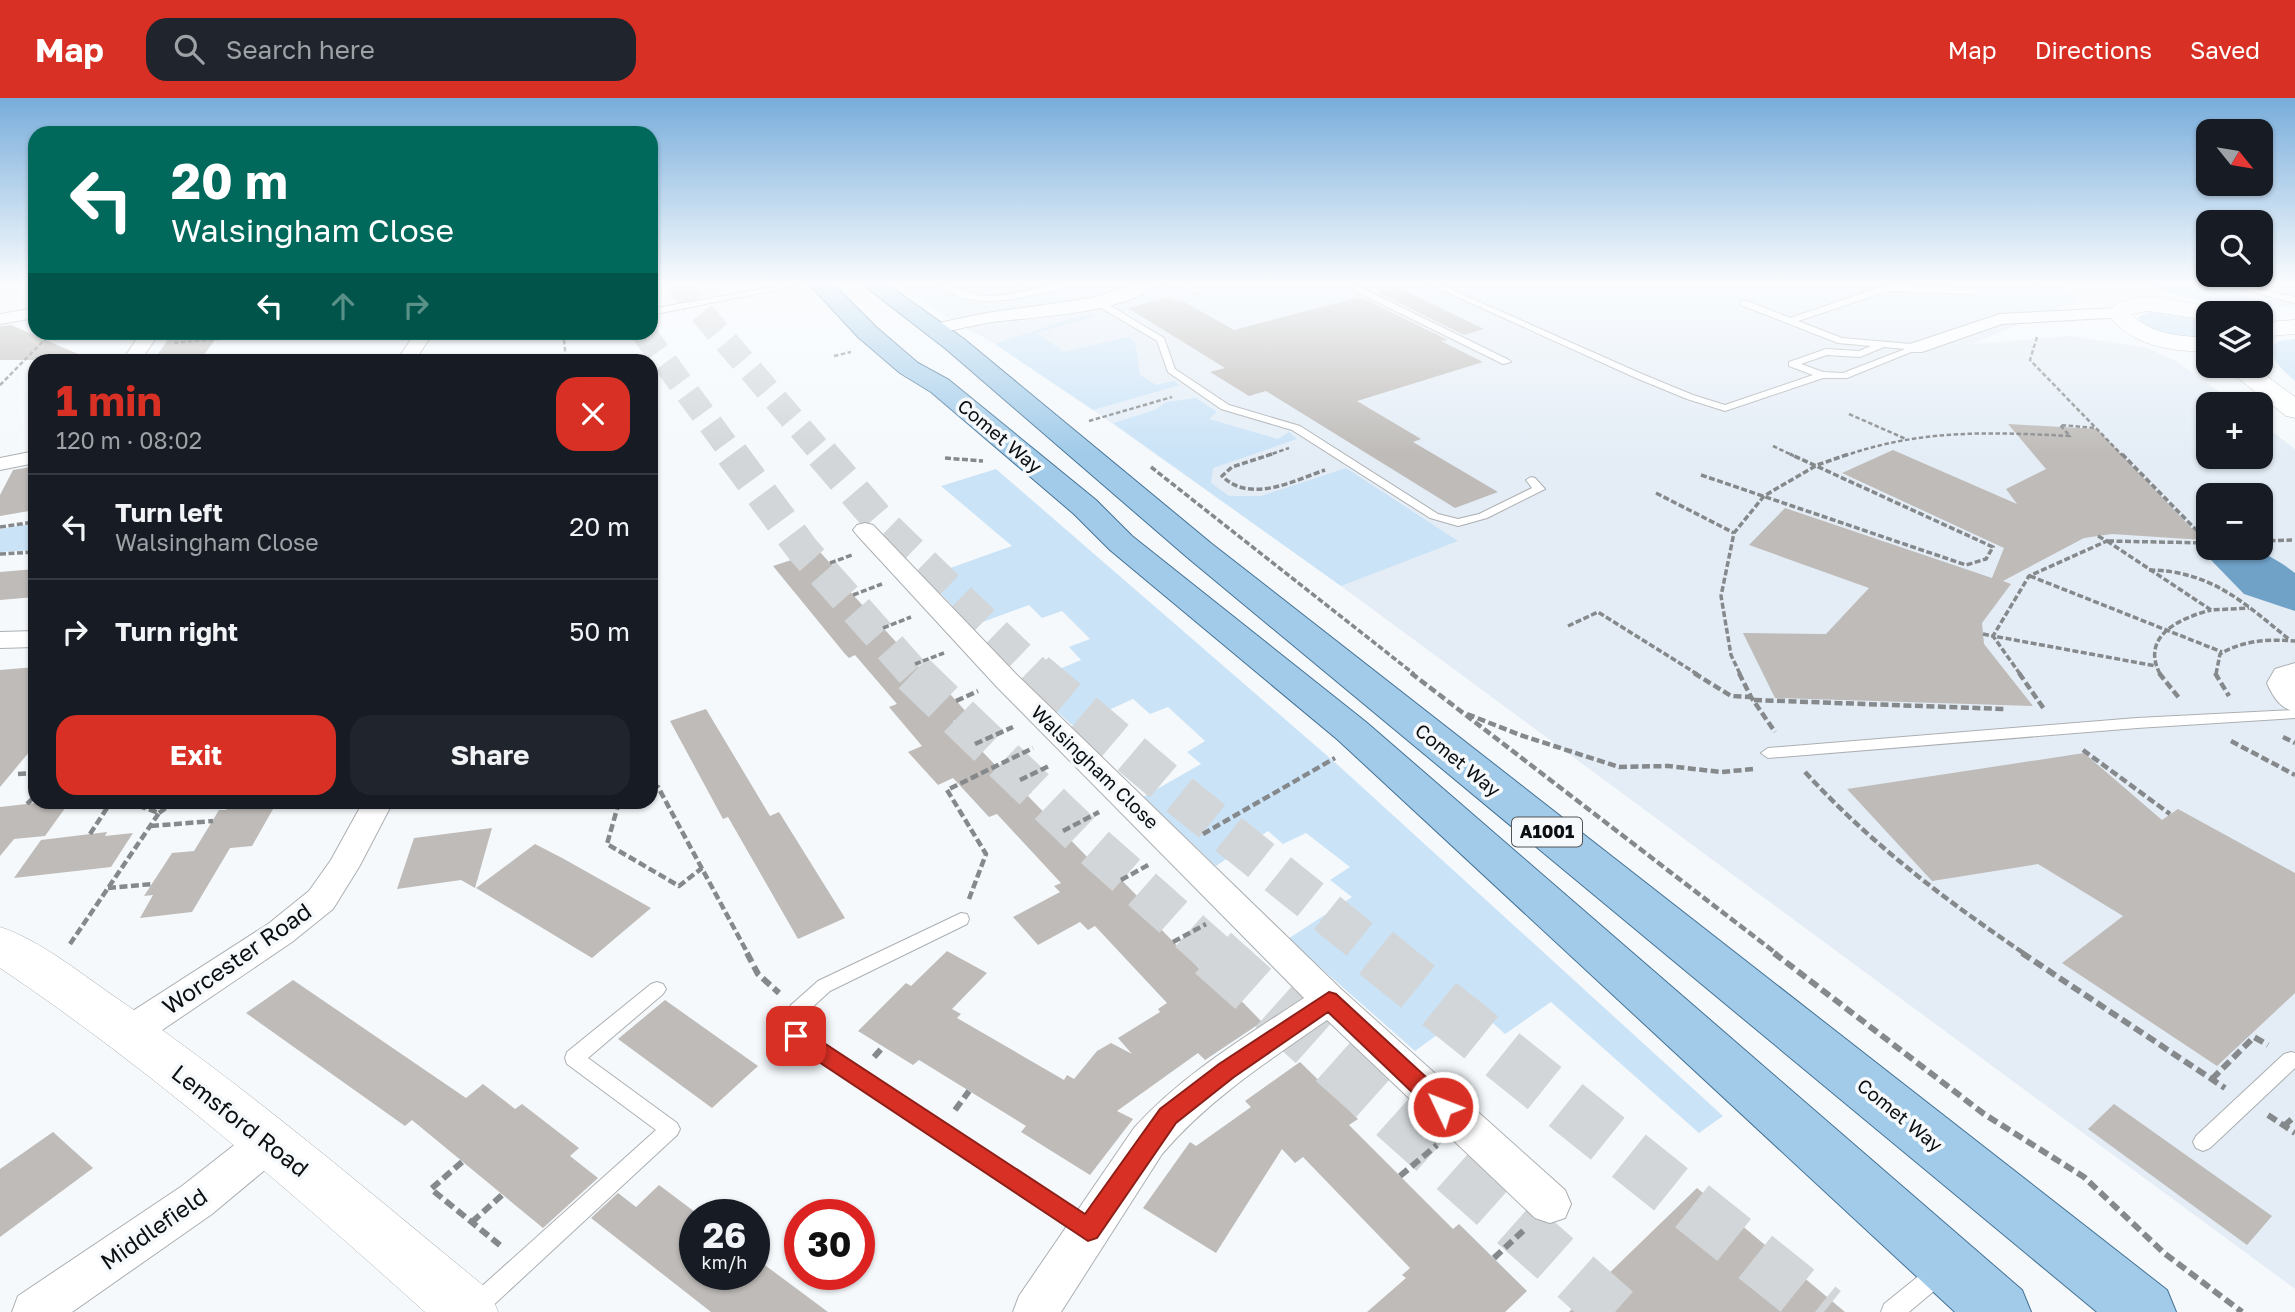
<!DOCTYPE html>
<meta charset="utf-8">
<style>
:root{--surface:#171b24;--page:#20242c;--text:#f1f3f6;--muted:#9ea1a6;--line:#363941;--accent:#d93025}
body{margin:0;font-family:"Golos Text",sans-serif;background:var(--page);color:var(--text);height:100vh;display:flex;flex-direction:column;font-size:26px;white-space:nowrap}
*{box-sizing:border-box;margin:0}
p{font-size:23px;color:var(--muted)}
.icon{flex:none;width:38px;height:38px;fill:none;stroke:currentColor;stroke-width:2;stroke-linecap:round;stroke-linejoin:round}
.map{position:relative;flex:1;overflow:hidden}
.panel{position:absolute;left:28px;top:256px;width:630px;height:455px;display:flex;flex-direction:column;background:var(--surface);border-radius:21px;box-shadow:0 2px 5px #0004}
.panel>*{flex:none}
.hud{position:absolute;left:28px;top:28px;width:630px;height:214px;border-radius:21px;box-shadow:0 2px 5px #0004;background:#00695c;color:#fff;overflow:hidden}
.needle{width:46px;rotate:120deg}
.tools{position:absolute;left:2196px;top:21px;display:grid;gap:14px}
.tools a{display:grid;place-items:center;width:77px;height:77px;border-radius:14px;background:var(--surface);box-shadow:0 2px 5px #0004;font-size:35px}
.speed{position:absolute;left:679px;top:1101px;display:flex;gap:14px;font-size:35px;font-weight:700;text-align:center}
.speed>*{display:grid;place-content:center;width:91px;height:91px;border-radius:50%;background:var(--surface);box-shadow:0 2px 5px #0004;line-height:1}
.speed small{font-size:18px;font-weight:400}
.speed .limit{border:10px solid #d22;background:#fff;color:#111}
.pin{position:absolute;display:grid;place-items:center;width:60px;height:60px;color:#fff;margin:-30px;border-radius:14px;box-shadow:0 4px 10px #0006}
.me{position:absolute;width:77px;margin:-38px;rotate:313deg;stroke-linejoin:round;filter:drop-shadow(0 0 5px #0008)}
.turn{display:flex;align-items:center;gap:24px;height:147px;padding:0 28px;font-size:32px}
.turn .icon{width:91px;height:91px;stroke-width:2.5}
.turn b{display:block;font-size:49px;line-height:60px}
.lanes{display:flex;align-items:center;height:66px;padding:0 28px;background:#0003;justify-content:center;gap:35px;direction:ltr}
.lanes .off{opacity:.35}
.round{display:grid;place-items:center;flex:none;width:74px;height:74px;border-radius:21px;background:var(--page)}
.head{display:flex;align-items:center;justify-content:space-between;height:119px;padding:0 28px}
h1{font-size:42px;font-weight:700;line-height:52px;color:var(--accent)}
.primary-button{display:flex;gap:14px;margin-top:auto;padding:14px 28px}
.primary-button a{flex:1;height:80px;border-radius:21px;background:var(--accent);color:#fff;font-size:28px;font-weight:700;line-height:80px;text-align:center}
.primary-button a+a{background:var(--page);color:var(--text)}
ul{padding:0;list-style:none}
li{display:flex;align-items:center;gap:21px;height:105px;padding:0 28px;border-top:2px solid var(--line)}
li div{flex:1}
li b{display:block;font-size:26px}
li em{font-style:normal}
header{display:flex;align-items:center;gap:42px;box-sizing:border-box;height:98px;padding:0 35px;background:var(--accent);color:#fff}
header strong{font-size:33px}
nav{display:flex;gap:38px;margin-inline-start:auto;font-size:24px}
.search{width:490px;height:63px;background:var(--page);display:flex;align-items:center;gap:18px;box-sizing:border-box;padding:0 24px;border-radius:21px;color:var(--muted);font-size:26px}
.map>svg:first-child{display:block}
</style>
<header>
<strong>Map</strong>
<div class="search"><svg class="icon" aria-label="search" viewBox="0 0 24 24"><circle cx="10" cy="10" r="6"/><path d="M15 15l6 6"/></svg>Search here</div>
<nav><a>Map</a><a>Directions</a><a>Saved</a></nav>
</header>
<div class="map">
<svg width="2295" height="1214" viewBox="0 0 2295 1214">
<rect width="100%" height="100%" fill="#f5f9fc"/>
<g fill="#e4edf6" fill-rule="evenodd">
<path d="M899,186H2060L2078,202L1972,246L2070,238L2147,250L2176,263L2236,306H2208V359H2261V325L2295,351V1191L1341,488L1093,312L995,246L940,215ZM2208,397H2261V450H2208Z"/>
<path d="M2202,186H2295V209L2281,208Z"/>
</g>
<g fill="#cae3f7">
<path d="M2150,186H2202L2281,208C2234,210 2193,206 2150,186Z"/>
<path d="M2150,214L2184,217L2206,224L2208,226V239C2187,242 2155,237 2139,222V218Z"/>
<path d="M1093,216L1096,218L1037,235L1064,254L1128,239L1135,243L1140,277L1156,287L1174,283L1180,287L1093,312L995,246L1069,221Z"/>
<path d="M2295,241V283C2285,273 2270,264 2272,248L2279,243Z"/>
<path d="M1196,300L1217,314L1209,321L1278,341L1289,334L1297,341L1213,370L1211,385L1229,398H1261L1346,370L1458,443L1341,488L1113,325L1155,312L1166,304Z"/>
<path d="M996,371L1339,668L1723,1018L1699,1035L1551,904L1505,936L1475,909L1415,953L1288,841L1352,799L1330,782L1350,769L1306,735L1283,746L1268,733L1216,768L1143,699L1201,666L1187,654L1205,643L1168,609L1150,616L1133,601L1073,628L1026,585L1081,562L1069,549L1090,541L1062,513L1042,520L1029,507L972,528L925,479L1012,448L941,388Z"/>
<path d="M35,425V452L0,454V431Z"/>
</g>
<path fill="#70a2c8" d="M2237,450C2259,450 2278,462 2295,475V513L2244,496L2210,461L2221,451Z"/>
<g fill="#bebbb8">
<path d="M1397,189L1484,231L1464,237L1377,194Z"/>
<path d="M1170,199L1176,203L1181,202L1234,232L1360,199L1448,242L1441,243L1483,264L1357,303L1421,341L1413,344L1498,394L1455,410L1266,293L1249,298L1210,274L1225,270L1128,210Z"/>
<path d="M11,227L92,262H0V228Z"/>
<path d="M173,234H221L200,262H154Z"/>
<path d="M2008,326L2097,331L2203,442L2112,436L2084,440L2003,483L2011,486L1982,525L1984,546L2033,608L1775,600L1743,535L1826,536L1869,490L1749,447L1785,410L1992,480L2004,450L1842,375L1893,352L2017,406L2006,391L2046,371Z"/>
<path d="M35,368V412L0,418V397L13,372Z"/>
<path d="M819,453L840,476L835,477L937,589L942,587L969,617L953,623L1001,673L1008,669L1032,694L1027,697L1094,766L1102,762L1141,802L1136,805L1209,881L1215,876L1262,924L1205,962L1198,955L1117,1013L1133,1021L1090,1077L1021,1034L1026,1028L919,962L913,967L858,933L906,885L911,888L947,853L987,875L952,911L961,916L957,920L1064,982L1067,977L1074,981L1097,953L1111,945L1132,956L1118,940L1160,914L1158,911L1167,905L1095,828L1088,832L1080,824L1038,847L1013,819L1060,794L1054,788L1061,785L997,716L989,719L953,680L938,687L908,654L922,648L889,609L897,606L855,557L849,560L845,556L773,468Z"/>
<path d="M35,471V499L0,502V474Z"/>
<path d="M35,569V647L0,689V572Z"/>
<path d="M706,611L770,718L779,714L845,820L798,841L728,719L723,721L670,623Z"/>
<path d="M2084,655L2162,722L2178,711L2295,775V895L2217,968L2062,865L2123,818L2038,766L1932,783L1847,691Z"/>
<path d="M44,704L40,709L68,706L45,738L14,741L0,758V709Z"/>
<path d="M231,704H277L252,748L230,750L192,814L140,820L153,797L144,798L172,755L194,753L219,712H226Z"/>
<path d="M492,730L475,790L461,782L397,791L414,740Z"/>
<path d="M107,734L105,738L133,735L111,769L14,780L41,742Z"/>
<path d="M535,746L564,761L651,810L592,860L476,790Z"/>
<path d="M293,882L466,1000L483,986L515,1011L522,1006L579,1050L570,1058L598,1080L543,1130L412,1022L405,1028L246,915Z"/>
<path d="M665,902L758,968L712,1010L618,941Z"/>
<path d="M1300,964L1358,1021L1349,1027L1453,1131L1459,1126L1527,1193L1505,1214H1367L1406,1180L1402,1177L1410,1170L1303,1059L1295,1065L1282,1051L1216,1155L1143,1110L1190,1044L1196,1048L1251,1009L1245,1003Z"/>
<path d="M2114,1006L2272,1118L2247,1147L2088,1031Z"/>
<path d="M53,1034L93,1070L0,1139V1071Z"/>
<path d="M659,1087L695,1114V1176H754V1159L828,1214H711L591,1120L618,1095L636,1109Z"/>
<path d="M1697,1090L1845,1214H1569Z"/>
</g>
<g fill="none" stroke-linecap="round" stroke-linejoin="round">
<g stroke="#d2d6d8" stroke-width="25" stroke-dasharray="25 13" stroke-linecap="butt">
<path d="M677,186L824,358"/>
<path d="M643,234L734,358"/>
</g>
<g stroke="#d2d6d8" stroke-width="33" stroke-dasharray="33 17" stroke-linecap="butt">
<path d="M732,356L803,452L914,576"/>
<path d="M822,356L883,427L1037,576"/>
</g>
<g stroke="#d2d6d8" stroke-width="42" stroke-dasharray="42 21" stroke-linecap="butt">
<path d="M913,575L1090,745L1215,856"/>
<path d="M1035,575L1177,695L1378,856"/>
</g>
<g stroke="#d2d6d8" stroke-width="54" stroke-dasharray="54 27" stroke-linecap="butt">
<path d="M1213,855L1615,1214"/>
<path d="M1376,855L1824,1214"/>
</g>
<defs>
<g id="service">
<path d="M789,186H805L651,217V211Z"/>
<path d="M936,186C953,185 969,198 989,198C1017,198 1044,185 1071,186C1063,191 1050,193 1040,195C1006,204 965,210 936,186Z"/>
<path d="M1166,186H1181L1204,192L1200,195Z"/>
<path d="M1429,186H1439L1642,276L1693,297L1725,307L1813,277L1789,268V264L1826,251L1859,253L1871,248L1838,245L1741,207V203H1747L1790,220L1887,187L1973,190L1977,193L1973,196L1888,193L1798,223L1842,240L1911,246L1921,250L1847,280H1823L1725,313L1687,301L1636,280ZM1884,249L1905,251L1843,275L1823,274L1801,266L1827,257L1860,259Z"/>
<path d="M2221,186H2235L2295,199V205Z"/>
<path d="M1358,188L1509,262L1511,264L1503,266L1355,193L1354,191Z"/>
<path d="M1093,201H1099L1164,240L1175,271L1229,307L1300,328L1438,416L1458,421L1479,416L1532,390L1526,382L1531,379L1535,380L1545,391L1487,420L1462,427L1458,428L1430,420L1292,332L1221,311L1168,274L1157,243L1093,205Z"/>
<path d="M2295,612V620L2137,630L1768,660L1761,655L1768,650L2137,620Z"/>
<path d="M961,815L967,816L969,821L967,826L830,893L806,915L805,934L1093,1123L1097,1130L1093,1137L1086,1140L1079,1137L789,943C785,934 786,916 791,907L818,883Z"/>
<path d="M657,884L663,886L666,891L663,896L588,960L677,1025L680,1031L677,1037L486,1214H459L462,1206L656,1032L567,966L565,960L567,954L651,886Z"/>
<path d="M2291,954L2295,955V970L2210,1050L2203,1053L2196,1050L2193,1044L2196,1038L2284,956Z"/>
<path d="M1939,1164L1947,1168L1950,1175L1947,1182L1909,1214H1881L1884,1206L1931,1168Z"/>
</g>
<g id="minor">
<path d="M1134,186H1154C1130,215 1031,219 993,224C974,227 954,232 935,236L926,231L929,227L987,215L1093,200Z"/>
<path d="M35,210V220L0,226V216Z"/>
<path d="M2118,210L2127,215L2124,219L2002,226L1922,254H1910L1907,250L1910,246L2000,216Z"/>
<path d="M141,234H160L141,262H123Z"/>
<path d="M416,234H434L415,262H397Z"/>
<path d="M35,353V365L0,372V360Z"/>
<path d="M865,425L873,427L1016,576L1342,892L1565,1092L1571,1106L1565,1120L1550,1125L1535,1120L1327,922C1268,963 1209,1001 1162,1056L1061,1214H1013L1019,1198L1134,1030C1183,976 1244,940 1304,900L996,588L857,437L853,432L857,427Z"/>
<path d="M35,533V549L0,550V534Z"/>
<path d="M2295,565V614C2280,610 2273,599 2267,585L2275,571Z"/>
<path d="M363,704H393L359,769L333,811L292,844L140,947L127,951L114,947L109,936L114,925L268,826L309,793L331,762Z"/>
<path d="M270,1025L284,1030L290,1043L284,1056L212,1116L72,1214H12L18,1198L182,1088L256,1030Z"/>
</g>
<g id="tertiary">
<path d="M2136,200H2162L2218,210L2221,215H2208V222L2148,213L2131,216C2151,237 2181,238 2208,240V254C2171,253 2129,248 2107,215L2118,205Z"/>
<path d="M2295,222V236L2261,239V225Z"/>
<path d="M2218,268H2250L2257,271L2295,299V320L2286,318L2239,281L2221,273Z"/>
<path d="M0,829C42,843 81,876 118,901C248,990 368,1093 490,1193L498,1214H425C289,1092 152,972 0,870Z"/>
</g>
<g id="primary">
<path d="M809,186H833L876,229L918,265L949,282L1096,402L1132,438L1366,624L2022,1192L2031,1214H1955L1338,642L1110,452L1074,416L931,294L900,275L858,239Z"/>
<path d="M862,186H887L964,241L1212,446L2167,1192L2176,1214H2097L1188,460L946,251Z"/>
</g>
</defs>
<use href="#service" stroke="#acafb2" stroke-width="2"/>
<use href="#minor" stroke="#acafb2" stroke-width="2"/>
<use href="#tertiary" stroke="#acafb2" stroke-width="1"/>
<use href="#primary" stroke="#457294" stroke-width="2"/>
<g stroke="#86898b" stroke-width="2.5" stroke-dasharray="4.5 2.5" stroke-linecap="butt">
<path d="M1991,188L2028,189"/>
<path d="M2037,239L2030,262L2123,358"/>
<path d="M564,242L566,262"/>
<path d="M174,245L295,234"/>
<path d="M834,258L851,254"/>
<path d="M0,287L52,234"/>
<path d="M1849,316L1906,341"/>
<path d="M1089,323L1172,299"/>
<path d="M1773,348L1794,358"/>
<path d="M1266,358L1289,350"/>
<path d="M1844,358C1921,331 1990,334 2070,338L2060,327L2096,330"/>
</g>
<g stroke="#86898b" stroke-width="3.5" stroke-dasharray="6 2.5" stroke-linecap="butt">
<path d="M1272,356L1232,369L1222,378C1250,406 1293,383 1325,372"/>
<path d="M2122,356L2208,444"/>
<path d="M945,360L983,363"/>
<path d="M1151,369L1414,576"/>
<path d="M1701,377L1966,467L1986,461L1993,449L1790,356"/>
<path d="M1656,395L1734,435"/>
<path d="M0,429L34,424L35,420"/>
<path d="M2098,438L2107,443L2029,478L1993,538L2156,568"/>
<path d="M2107,443L2211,512L2249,510"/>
<path d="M2108,443L2208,445"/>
<path d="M2261,443L2292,442"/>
<path d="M0,456L35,454"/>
<path d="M830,465L852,457"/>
<path d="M2149,472C2212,473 2244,505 2290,542"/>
<path d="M2030,478L2222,554"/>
<path d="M853,497L882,486"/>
<path d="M1568,528L1598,514L1697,576"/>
<path d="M883,530L911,519"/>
<path d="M1983,536L1993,538L2020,576"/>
<path d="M915,566L944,555"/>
<path d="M1740,576L1731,557L1721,498L1734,435L1764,398L1817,367L1849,356"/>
<path d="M2160,576C2140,538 2180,520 2211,512"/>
<path d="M2216,576L2220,556C2244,542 2268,541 2295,543"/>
</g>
<g stroke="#86898b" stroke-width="4.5" stroke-dasharray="8 3.5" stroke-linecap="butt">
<path d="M1411,575L1777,856"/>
<path d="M1694,575L1731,598L1750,599"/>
<path d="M1739,575L1751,599L1775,634"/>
<path d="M2019,575L2044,611"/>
<path d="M2159,575L2179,600"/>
<path d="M2215,575L2229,598"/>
<path d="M1754,602L2004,611"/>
<path d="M956,603L978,593"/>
<path d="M1467,616L1520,637L1619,669L1668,668L1721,674L1754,671"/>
<path d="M2283,639L2295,645"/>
<path d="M2231,643L2295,677"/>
<path d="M975,646L1013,629"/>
<path d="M2083,652L2170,716"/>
<path d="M1805,674C1870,745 1945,802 2025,856"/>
<path d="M18,676L35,675"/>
<path d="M1020,682L1051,667"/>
<path d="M651,688L658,689L748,856"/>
<path d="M619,704L607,746L679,788L702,770"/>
<path d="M27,706L35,698"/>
<path d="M159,715L174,704"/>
<path d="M151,728L213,723"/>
<path d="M1063,733L1099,714"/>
<path d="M90,736L111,704"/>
<path d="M1203,736L1335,660"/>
<path d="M1121,782L1150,766"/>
<path d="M108,790L152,786"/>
<path d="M969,801L986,756L947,692L1033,650"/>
<path d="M1173,844L1206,826"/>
<path d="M70,846L159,715L128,704"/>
</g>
<g stroke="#86898b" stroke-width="6" stroke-dasharray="10 5" stroke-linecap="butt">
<path d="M747,855L758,876L779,895"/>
<path d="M1774,855L1984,1016L2084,1079L2164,1155L2242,1214"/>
<path d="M2022,855L2225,990"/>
<path d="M874,959L883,949"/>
<path d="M2212,981L2254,939L2268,947"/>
<path d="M955,1012L969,993"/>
<path d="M2268,1017L2295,1035"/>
<path d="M2284,1028L2295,1018"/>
<path d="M462,1064L431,1091L501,1148"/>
<path d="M1400,1078L1437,1047"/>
<path d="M472,1124L502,1097"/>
<path d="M1494,1160L1524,1132"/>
</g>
<use href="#service" fill="#fff" fill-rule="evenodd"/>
<use href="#minor" fill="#fff" fill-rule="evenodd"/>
<use href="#tertiary" fill="#fff" fill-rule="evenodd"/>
<use href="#primary" fill="#a1cbe9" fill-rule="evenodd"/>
</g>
<linearGradient id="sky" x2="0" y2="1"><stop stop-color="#78addb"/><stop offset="0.52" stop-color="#fafcfe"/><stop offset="1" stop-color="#fafcfe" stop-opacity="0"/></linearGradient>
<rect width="2295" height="356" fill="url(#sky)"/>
<path fill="#d93025" stroke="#8d1f18" stroke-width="2" d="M1329,894L1336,896L1451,1002L1454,1009L1451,1016L1443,1018L1435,1016L1328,914L1234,979L1176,1025L1097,1140L1088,1143L789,944L786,938L789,932L796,929L804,932L1085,1116L1160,1011L1219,966Z"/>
<g text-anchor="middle" stroke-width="7" stroke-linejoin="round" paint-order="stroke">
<rect fill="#f5f9fc" stroke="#535456" stroke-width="2" x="1512" y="719.5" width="70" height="29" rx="5"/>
<g font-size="18" font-weight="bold" fill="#0d0e0f">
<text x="1547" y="740">A1001</text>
</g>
<g font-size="19" fill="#0d0e0f" stroke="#f5f9fc">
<text transform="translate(1000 338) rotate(40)" y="7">Comet Way</text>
<text transform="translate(1458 662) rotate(39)" y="7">Comet Way</text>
<text transform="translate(1095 669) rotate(44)" y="7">Walsingham Close</text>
<text transform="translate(1900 1017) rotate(39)" y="7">Comet Way</text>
</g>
<g font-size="23" fill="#0d0e0f" stroke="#f5f9fc">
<text transform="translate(237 861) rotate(-35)" y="8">Worcester Road</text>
<text transform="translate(240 1023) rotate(38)" y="8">Lemsford Road</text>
<text transform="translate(154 1131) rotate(-35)" y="8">Middlefield</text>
</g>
</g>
</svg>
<div class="tools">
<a><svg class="needle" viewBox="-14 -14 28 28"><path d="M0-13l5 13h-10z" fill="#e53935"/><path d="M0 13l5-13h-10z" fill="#9ea1a6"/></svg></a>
<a><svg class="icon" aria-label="search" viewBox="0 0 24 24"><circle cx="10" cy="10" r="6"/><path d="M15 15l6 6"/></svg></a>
<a><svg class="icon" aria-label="layers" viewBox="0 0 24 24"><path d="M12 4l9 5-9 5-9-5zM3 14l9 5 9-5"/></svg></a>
<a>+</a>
<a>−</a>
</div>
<div class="speed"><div>26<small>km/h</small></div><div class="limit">30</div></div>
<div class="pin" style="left:796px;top:938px;background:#d93025"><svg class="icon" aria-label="arrive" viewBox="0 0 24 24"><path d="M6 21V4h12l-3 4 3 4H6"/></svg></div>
<svg class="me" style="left:1443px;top:1009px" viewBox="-20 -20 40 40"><circle r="17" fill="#d93025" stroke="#fff" stroke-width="3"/><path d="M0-11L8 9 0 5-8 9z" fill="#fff"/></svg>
<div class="hud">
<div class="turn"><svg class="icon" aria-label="left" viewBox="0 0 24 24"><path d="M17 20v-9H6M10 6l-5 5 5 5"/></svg><div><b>20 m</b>Walsingham Close</div></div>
<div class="lanes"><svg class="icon" aria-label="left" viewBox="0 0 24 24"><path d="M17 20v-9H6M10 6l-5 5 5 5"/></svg><svg class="icon off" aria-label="ahead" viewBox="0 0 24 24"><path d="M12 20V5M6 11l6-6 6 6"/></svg><svg class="icon off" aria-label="right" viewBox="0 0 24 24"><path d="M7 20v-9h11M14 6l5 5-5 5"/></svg></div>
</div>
<section class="panel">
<div class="head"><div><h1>1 min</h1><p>120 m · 08:02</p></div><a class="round" style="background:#d93025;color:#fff"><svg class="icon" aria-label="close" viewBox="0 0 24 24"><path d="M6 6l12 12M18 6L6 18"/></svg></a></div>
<ul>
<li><svg class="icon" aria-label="left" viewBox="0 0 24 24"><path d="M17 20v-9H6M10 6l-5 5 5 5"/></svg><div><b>Turn left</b><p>Walsingham Close</p></div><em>20 m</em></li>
<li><svg class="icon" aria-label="right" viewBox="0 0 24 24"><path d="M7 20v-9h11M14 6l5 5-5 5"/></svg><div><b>Turn right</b></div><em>50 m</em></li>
</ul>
<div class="primary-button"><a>Exit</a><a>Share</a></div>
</section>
</div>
